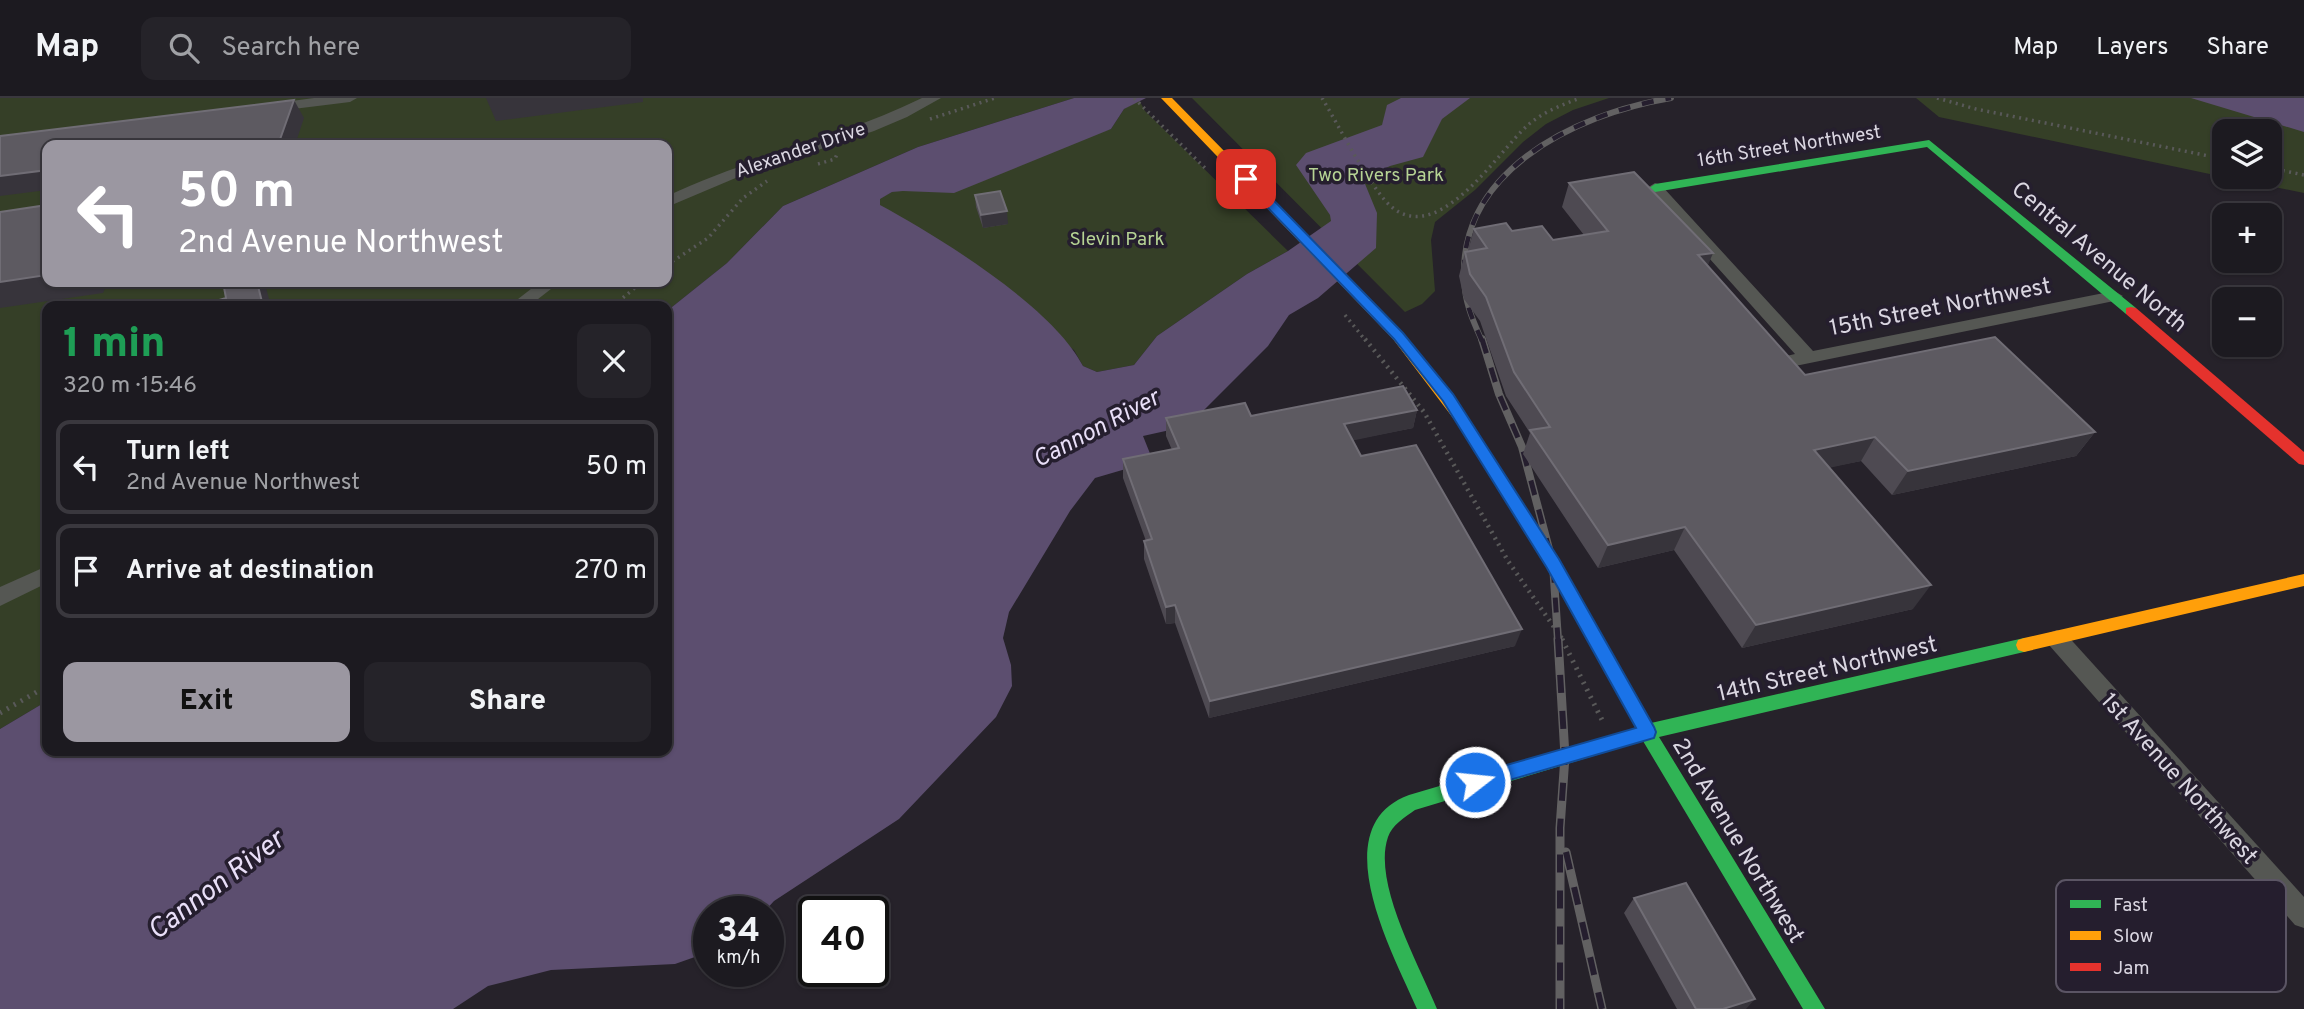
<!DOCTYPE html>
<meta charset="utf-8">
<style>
:root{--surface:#1c1a20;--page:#252329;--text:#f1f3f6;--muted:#a0a1a5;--line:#3a383e;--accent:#9b97a1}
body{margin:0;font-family:Overpass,sans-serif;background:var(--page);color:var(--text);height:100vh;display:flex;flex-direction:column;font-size:26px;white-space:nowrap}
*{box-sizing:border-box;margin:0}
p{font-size:23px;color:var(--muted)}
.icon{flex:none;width:38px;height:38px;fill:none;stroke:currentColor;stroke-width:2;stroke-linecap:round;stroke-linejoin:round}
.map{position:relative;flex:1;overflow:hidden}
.side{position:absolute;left:42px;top:203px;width:630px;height:455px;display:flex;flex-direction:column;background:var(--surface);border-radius:14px;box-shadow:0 2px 5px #0004,0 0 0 2px var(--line)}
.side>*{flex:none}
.banner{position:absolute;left:42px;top:42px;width:630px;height:147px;border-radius:14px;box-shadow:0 2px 5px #0004,0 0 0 2px var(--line);background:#9b97a1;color:#fff;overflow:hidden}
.tools{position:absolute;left:2212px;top:21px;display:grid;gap:14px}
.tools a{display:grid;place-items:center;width:70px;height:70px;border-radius:14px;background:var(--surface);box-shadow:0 2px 5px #0004,0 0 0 2px var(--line);font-size:35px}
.speed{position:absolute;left:693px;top:798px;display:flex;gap:14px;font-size:35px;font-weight:700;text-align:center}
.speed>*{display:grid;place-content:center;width:91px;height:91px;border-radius:50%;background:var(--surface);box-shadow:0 2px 5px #0004,0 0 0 2px var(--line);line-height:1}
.speed small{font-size:18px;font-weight:400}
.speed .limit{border:4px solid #111;border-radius:10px;background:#fff;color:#111}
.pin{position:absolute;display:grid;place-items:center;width:60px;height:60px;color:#fff;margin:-30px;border-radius:14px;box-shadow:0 4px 10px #0006}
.me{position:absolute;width:77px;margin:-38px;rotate:74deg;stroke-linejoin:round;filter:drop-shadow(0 0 5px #0008)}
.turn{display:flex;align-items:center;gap:24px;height:147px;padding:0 21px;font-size:32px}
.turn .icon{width:91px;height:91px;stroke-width:2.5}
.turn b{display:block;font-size:49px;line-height:60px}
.round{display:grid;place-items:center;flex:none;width:74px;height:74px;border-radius:14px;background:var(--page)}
.headline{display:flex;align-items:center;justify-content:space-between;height:119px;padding:0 21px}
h1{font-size:42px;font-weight:800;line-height:52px;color:#1e9e55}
.button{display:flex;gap:14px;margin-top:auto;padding:14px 21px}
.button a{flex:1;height:80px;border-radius:14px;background:var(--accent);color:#111;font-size:28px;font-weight:800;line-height:80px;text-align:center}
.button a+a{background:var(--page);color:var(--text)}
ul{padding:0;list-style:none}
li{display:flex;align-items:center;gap:21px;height:94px;margin:0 14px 10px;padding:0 7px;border:4px solid var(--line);border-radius:14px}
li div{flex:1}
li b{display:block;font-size:26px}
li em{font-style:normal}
header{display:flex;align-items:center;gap:42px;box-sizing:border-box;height:98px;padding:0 35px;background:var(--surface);border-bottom:2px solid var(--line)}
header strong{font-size:33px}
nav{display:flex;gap:38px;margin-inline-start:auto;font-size:24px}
.search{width:490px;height:63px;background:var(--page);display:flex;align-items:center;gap:18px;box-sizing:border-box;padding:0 24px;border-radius:14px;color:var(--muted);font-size:26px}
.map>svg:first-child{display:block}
</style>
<header>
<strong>Map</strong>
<div class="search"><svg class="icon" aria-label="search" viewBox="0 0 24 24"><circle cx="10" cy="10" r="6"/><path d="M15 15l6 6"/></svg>Search here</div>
<nav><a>Map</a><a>Layers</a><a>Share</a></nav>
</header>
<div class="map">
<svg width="2304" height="911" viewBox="0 0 2304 911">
<rect width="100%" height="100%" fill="#26222a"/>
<g fill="#353f27" fill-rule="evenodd">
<path d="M0,0H1074L918,49L783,108L727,165L667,213V208H47V603L0,631ZM47,47H667V184H47Z"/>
<path d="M1192,0H1609L1573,12L1546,26L1523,44L1475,92L1435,124L1431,142L1435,193L1422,206L1405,214Z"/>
<path d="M1916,0H2260L2304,17V95L2225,79H2270V33H2224V79L1939,19Z"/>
<path d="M1139,2L1145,13L1288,153L1247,176L1157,238L1134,267L1097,274L1083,268L1074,252L879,107L880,100L892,94L1111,31L1124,11Z"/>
</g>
<g fill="#5c4e6f">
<path d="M1074,0H1146L1124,11L1111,31L954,95L903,93L892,94L880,101V107C939,139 1053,209 1083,268L1097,274L1134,267L1157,238L1247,176L1288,153L1331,123L1330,117L1296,67L1306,55L1382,27L1387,7L1401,0H1470L1442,21L1423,59L1390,68L1363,81L1377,115L1376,150L1318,200L1289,217L1268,248L1188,328L1143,338L1153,363L1095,380L1070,413L1009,514L1003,540L1011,567L1012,588L996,619L899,721L774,803L764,814H709V854L675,866L551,872L488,888L453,911H0V631L47,603V653H667V213L727,165L783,108L918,49Z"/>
<path d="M2191,0H2304V34Z"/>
</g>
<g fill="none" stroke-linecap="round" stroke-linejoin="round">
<g stroke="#595959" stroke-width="3.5" stroke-dasharray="2 4.5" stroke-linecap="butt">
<path d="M1134,0L1206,71"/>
<path d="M1322,0C1340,30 1362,74 1383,100C1432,161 1497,54 1528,27C1543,14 1562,7 1580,0"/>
<path d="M1937,0L1976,11L2224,61"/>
<path d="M930,21L995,0"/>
<path d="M818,66L835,61L837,56"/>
<path d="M2270,70L2304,77"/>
<path d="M667,167L708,140L743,100L767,83"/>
<path d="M613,208L642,184"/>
<path d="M1345,217L1366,243"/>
</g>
<path stroke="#595959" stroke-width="4.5" stroke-dasharray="2 5" stroke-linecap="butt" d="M1365,241L1424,314L1508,463L1563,542"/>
<g stroke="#595959" stroke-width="5" stroke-dasharray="2 6" stroke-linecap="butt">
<path d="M1562,541L1602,622"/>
<path d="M0,615L47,588"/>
</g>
<g fill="#555753" fill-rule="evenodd">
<path d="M314,0H357L350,4L269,14L262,10L269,6Z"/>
<path d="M922,0H941L907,19L874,33L738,79L667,109V98C750,59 840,40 922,0Z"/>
<path d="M1655,85L1661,87L1813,253L2114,193L2123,198L2114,203L1776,272L1770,270L1767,266L1770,262L1795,256L1649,93L1647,90Z"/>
<path d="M540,184H560L529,208H509Z"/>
<path d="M47,468V485L0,508V489Z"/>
<path d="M2057,532L2065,535L2304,799V830L2295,827L2049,547L2046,541L2049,535Z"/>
</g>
<g fill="#30b455" fill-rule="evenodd">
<path d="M1929,42L2136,210V216H2126L1927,49L1655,94L1649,90L1655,86Z"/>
<path d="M1458,311L1463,312L1559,462L1651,625L2024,540L2030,542L2032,547L2030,552L2024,554L1659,639L1825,911H1803L1643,643L1415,712C1405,719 1392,727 1388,739C1372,785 1420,868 1437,911H1417C1394,857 1322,729 1409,697L1636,630L1547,470L1451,316Z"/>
</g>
<g fill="#ff9f0a" fill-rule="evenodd">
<path d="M1161,0H1172L1403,235L1463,312L1465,316L1463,320H1453L1393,241Z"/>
<path d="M2304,476V488L2024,554L2018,552L2016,547L2018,542L2024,540Z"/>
</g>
<path fill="#e5322d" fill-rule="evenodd" d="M2131,209L2136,210L2304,354V367L2299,366L2126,216V210Z"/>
<defs>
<path id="rail-far2" d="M1482,243C1475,227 1467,210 1465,192C1451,75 1575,16 1671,0"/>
<path id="rail-far1" d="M1482,241L1499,296L1522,349L1553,466L1558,542"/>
<g id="rail">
<path d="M1558,541L1565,658L1560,730V911"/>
<path d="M1566,754L1602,911"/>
</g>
</defs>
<use href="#rail-far2" stroke="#626162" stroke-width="6"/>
<use href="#rail-far1" stroke="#626162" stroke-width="8"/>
<use href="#rail" stroke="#626162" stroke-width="9"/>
<use href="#rail-far2" stroke="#251e2e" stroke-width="4.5" stroke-dasharray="12" stroke-linecap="butt"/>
<use href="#rail-far1" stroke="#251e2e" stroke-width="5" stroke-dasharray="15" stroke-linecap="butt"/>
<use href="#rail" stroke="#251e2e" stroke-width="6" stroke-dasharray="18" stroke-linecap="butt"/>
</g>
<g fill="#4e4a52">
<path d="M1569,85L1713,155L1707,168L1805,277L2095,334L2076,358L1892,397L1861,363L1830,369L1913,511L1742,550L1674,452L1598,470L1523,356L1530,335L1506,298L1480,223L1464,201L1459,178L1465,154L1468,153L1474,131L1512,133L1553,142L1584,137L1562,109Z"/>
<path d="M975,97L1008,126L983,130L976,109Z"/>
<path d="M1417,312L1413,330L1352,342L1361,358L1515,548L1209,620L1175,525L1166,526L1144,461V443H1146L1123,380V361L1172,352L1166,338V320Z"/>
<path d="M1634,800L1746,911H1677L1624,815Z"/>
</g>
<g fill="#37343b">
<path d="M486,0H643V4L496,23Z"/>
<path d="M294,2L304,20L295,47H278Z"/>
<path d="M47,72V92L0,98V78Z"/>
<path d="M1007,113L1008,126L983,130L981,117Z"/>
<path d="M1713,155L1703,179L1698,157Z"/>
<path d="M47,177V184H108L103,195L0,210V184Z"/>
<path d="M257,184H264L265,186L271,208H263Z"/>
<path d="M1417,312L1413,330L1341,345L1344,326Z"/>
<path d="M2095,334L2076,358L1892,397L1908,373Z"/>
<path d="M1875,339L1861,363L1801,376L1814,352Z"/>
<path d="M1685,429L1674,452L1598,470L1608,447Z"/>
<path d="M1931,487L1913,511L1742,550L1756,527Z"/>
<path d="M1175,507V525L1166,526V509Z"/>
<path d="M1522,531L1515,548L1209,620L1210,603Z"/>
<path d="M1755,901L1746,911H1723Z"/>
</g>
<g fill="#5d5a61" stroke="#706d75" stroke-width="2">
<path d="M294,2L278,47H47V72L0,78V38Z"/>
<path d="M1634,74L1713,155L1698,157L1805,277L1995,239L2095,334L1908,373L1875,339L1814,352L1931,487L1756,527L1685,429L1608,447L1530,332L1550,329L1514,274L1486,199L1470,176L1465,154L1487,150L1474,131L1506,125L1512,133L1542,128L1553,142L1608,133L1569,85Z"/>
<path d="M1000,93L1007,113L981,117L975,97Z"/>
<path d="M47,107V177L0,184V114Z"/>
<path d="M223,184H257L263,208H199L226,200Z"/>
<path d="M1403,288L1417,312L1344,326L1361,358L1416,347L1522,531L1210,603L1175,507L1166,509L1144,443L1152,441L1123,361L1179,350L1166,320L1245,305L1251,318Z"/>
<path d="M1686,785L1755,901L1723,911H1696L1634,800Z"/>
</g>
<path fill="#1a73e8" stroke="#114b97" stroke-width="2" d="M1242,78H1250L1403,235L1453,296L1559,461L1654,629L1656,634L1654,640L1475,692L1469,690L1466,684L1469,679L1475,676L1636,630L1547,470L1443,303L1394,241L1242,83Z"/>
<g text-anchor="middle" stroke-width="7" stroke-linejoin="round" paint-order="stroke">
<g font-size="19" fill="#dad6e1" stroke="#251e2e">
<text transform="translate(1789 47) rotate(-9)" y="7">16th Street Northwest</text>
<text transform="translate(800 51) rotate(-19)" y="7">Alexander Drive</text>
</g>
<g font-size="19" fill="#b6d394" stroke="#251e2e">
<text x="1376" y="83">Two Rivers Park</text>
<text x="1117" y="147">Slevin Park</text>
</g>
<g font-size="23" fill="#dad6e1" stroke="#251e2e">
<text transform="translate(2100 158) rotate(40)" y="8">Central Avenue North</text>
<text transform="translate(1940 208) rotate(-11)" y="8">15th Street Northwest</text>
<text transform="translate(1827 570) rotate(-13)" y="8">14th Street Northwest</text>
<text transform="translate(2180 680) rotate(48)" y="8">1st Avenue Northwest</text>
<text transform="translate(1739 742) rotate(59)" y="8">2nd Avenue Northwest</text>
</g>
<g font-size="24" font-style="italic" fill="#e9dff8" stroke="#251e2e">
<text transform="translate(1096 330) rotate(-28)" y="8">Cannon River</text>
</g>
<g font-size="28" font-style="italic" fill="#e9dff8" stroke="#251e2e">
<text transform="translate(215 786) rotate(-37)" y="10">Cannon River</text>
</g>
</g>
<rect x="2056" y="782" width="230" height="112" rx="10" fill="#251e2e" stroke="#5b5564" stroke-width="2"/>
<rect x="2070" y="802" width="31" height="8" fill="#30b455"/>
<rect x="2070" y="833" width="31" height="9" fill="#ff9f0a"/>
<rect x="2070" y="865" width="31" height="8" fill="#e5322d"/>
<g font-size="19" fill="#dad6e1">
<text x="2113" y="813">Fast</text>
<text x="2113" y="844">Slow</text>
<text x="2113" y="876">Jam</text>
</g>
</svg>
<div class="tools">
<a><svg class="icon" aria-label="layers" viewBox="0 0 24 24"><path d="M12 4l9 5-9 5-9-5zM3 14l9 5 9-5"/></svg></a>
<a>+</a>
<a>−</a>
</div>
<div class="speed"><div>34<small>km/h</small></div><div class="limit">40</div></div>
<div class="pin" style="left:1246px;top:81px;background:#d93025"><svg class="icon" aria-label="arrive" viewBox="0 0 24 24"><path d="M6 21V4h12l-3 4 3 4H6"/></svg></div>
<svg class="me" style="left:1475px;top:684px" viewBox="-20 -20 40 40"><circle r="17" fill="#1a73e8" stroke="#fff" stroke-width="3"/><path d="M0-11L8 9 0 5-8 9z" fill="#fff"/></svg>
<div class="banner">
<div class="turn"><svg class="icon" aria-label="left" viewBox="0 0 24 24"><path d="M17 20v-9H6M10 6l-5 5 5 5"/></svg><div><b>50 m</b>2nd Avenue Northwest</div></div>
</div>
<section class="side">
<div class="headline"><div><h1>1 min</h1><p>320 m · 15:46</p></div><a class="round"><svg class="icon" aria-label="close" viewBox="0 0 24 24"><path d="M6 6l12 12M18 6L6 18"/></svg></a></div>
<ul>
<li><svg class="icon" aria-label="left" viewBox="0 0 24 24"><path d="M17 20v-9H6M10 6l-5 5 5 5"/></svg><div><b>Turn left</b><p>2nd Avenue Northwest</p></div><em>50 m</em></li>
<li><svg class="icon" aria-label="arrive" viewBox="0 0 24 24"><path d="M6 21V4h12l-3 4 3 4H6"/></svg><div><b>Arrive at destination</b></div><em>270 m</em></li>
</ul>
<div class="button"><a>Exit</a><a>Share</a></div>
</section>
</div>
